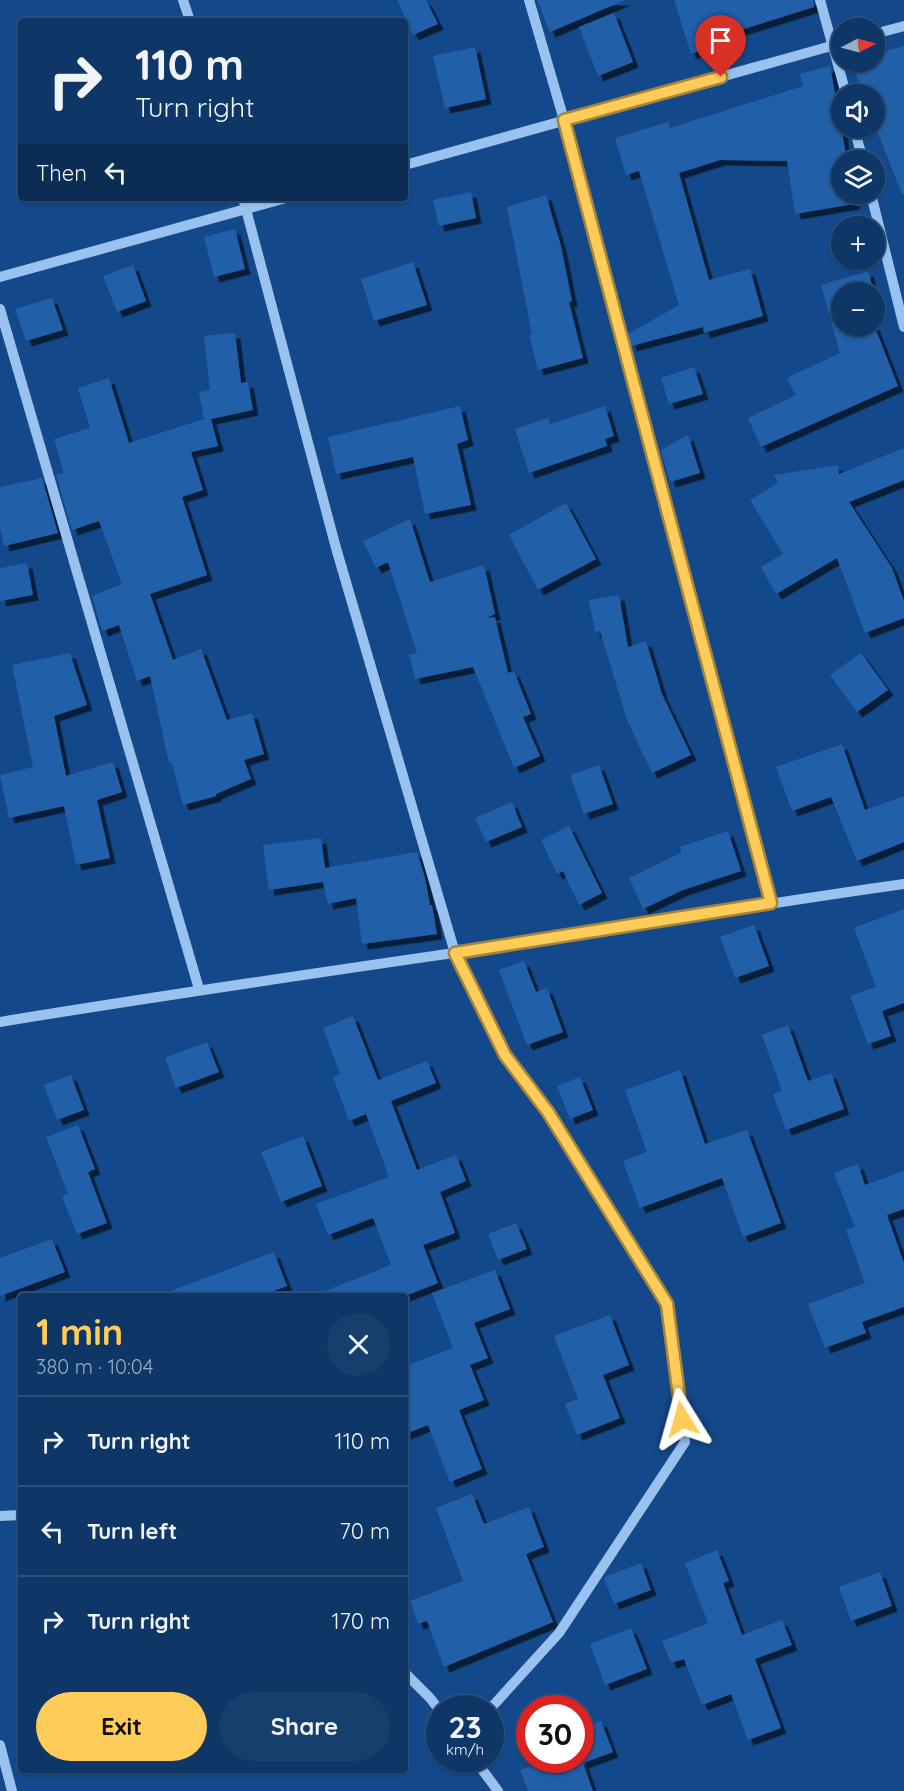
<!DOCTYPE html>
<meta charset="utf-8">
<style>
:root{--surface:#0e3768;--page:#173f6e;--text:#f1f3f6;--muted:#9bacc0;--line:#2e517c;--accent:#ffcc59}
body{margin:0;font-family:Quicksand,sans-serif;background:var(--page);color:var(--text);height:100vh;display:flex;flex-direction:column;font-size:22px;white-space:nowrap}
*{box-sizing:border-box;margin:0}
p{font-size:20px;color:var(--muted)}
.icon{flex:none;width:33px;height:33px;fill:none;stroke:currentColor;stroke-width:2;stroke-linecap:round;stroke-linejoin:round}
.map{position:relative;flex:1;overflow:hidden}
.side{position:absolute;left:18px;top:1293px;width:390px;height:480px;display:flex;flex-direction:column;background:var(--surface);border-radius:6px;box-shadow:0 2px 4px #0004,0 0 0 2px var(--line)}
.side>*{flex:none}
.top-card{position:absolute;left:18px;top:18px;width:390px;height:183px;border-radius:6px;box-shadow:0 2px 4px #0004,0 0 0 2px var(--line);background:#0e3768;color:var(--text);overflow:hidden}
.needle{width:39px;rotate:84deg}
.controls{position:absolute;left:831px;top:18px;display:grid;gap:12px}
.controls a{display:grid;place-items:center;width:54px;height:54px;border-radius:50%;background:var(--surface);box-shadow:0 2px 4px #0004,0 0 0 2px var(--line);font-size:30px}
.speed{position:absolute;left:426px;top:1695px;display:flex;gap:12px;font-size:30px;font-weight:700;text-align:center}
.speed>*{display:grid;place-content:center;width:78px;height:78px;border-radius:50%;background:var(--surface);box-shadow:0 2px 4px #0004,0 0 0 2px var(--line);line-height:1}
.speed small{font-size:15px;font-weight:400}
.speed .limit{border:9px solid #d22;background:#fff;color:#111}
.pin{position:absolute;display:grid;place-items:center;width:51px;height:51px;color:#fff;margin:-62px -26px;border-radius:50% 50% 50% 0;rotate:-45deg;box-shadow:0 0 6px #0007}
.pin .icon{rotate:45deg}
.me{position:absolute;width:66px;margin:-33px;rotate:352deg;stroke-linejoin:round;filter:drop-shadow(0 0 4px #0008)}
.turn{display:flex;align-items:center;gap:21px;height:126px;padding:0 18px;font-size:27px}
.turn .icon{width:78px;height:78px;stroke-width:2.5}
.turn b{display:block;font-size:42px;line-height:51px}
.then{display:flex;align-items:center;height:57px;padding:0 18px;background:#0003;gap:12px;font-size:22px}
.round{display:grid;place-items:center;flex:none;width:63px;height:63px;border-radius:32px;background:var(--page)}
.overview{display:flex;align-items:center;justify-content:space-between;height:102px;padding:0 18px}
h1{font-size:36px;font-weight:800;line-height:45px;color:var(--accent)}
.cta{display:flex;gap:12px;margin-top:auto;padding:12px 18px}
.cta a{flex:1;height:69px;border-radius:36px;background:var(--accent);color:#111;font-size:24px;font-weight:800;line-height:69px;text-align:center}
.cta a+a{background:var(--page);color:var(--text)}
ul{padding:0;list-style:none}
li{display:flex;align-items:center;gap:18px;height:90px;padding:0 18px;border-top:2px solid var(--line)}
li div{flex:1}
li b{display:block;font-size:22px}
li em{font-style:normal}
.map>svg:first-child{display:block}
</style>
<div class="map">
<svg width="904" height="1791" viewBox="0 0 904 1791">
<defs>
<filter id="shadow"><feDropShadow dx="5.5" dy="5.5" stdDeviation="0" flood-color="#0009"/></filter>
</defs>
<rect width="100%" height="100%" fill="#13498a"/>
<g fill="#215fa9" filter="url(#shadow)">
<path d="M397,0H426L438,24L413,35Z"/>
<path d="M537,0H625L550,32Z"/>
<path d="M674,0H813L814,7L731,33L733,40L691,54Z"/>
<path d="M614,13L633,62L598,76L579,27Z"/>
<path d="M904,46V194H902L874,123V94H864L851,62H874V54Z"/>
<path d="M475,47L486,99L445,108L433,56Z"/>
<path d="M830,66L847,160H842V194H853L854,204L795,214L787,161L720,160L679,173L709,280L750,269L763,316L704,333L703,327L631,346L628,334L679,305L639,171L626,175L615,138L668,122L670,128L803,86L800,74Z"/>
<path d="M471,192L476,218L439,226L433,200Z"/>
<path d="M546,195L561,246L572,301L569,302L583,358L538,370L529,335L532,334L507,207Z"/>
<path d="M235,229L245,269L214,277L204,237Z"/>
<path d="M413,262L427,305L374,321L361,279Z"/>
<path d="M133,265L146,301L117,312L103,276Z"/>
<path d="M868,271L874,292H842V326L874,325L898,386L761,447L748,418L796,395L787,378L840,353L821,285Z"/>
<path d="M52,298L63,330L26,341L15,309Z"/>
<path d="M235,333L241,383L248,382L253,410L211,419L218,446L191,452L203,490L182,497L207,575L150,594L173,660L201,649L227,720L252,713L264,754L244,760L251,779L216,794V796L183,805L172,763H169L150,676L137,681L119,625L103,631L101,627L92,596L122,584L99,521L72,530L56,474L64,473L54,439L90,428L78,388L109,378L129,443L204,419L199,392L210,390L204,336Z"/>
<path d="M694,367L703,394L669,404L661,378Z"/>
<path d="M460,406L468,440L457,444L471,505L425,514L413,457L336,474L328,437Z"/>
<path d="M605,406L614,436L605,439L607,446L529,473L515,429L548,418L550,424Z"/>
<path d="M688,435L700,473L670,482L661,450Z"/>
<path d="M904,448V480L849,502L892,568L904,601V618L865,633L837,558L776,594L761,567L783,554L750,500L778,483L774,475L838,465L839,474Z"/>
<path d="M42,478L58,533L4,546L0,528V487Z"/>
<path d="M566,503L596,559L538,590L509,535Z"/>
<path d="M410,519L430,582L484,565L495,614L486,618L495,617L508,673L514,671L531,714L523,717L540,756L514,768L473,667L415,679L409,655L417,653L388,562L376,568L363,541Z"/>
<path d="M27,563L33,595L0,601V568Z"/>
<path d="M619,595L628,647L646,641L662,694L691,755L652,773L627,720L600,631L595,632L589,600Z"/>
<path d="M70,653L87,705L54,716L66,776L113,762L122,792L97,800L110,858L76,865L64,806L9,818L0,775L33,767L12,665Z"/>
<path d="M861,653L888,690L857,712L830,675Z"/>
<path d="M842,744L865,810L904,796V842L857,861L831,797L792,811L776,767Z"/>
<path d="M599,765L613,804L584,814L570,775Z"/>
<path d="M512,802L522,827L486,842L475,818Z"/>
<path d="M569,826L602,893L579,905L563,871L557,874L541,840Z"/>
<path d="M728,831L741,871L683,890L643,909L629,878L682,852L680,847Z"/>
<path d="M321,838L325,868L417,852L425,878L430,905H432L437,934L362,944L356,898L328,904L323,882L269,890L263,845Z"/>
<path d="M904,909V1003L882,1011L891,1036L868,1044L850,996L876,987L854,928Z"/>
<path d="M754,925L769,966L735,978L720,937Z"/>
<path d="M524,961L536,992L547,988L563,1032L527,1045L499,970Z"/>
<path d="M353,1016L378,1080L427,1061L436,1083L391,1101L417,1170L456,1155L466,1181L440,1192L455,1233L423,1245L438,1283L405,1296H317V1294L391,1265L373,1218L328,1235L316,1204L389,1177L366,1114L349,1121L333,1077L340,1074L323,1028Z"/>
<path d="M788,1025L808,1081L831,1073L844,1109L786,1130L773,1094L782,1091L762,1035Z"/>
<path d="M207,1042L219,1072L176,1088L165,1058Z"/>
<path d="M680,1070L705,1144L747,1130L781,1223L743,1237L722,1178L640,1208L623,1161L647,1152L625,1090Z"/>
<path d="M71,1075L84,1110L57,1120L44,1085Z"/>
<path d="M580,1077L593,1110L570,1119L557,1086Z"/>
<path d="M78,1125L95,1169L88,1172L107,1223L77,1234L62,1196L68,1194L46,1137Z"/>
<path d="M303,1136L322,1186L281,1202L261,1152Z"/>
<path d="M858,1164L865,1185L904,1171V1209L887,1215L904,1263V1307L862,1322L866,1333L825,1348L808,1304L865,1283L846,1230L855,1227L834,1173Z"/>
<path d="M516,1223L527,1249L498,1260L488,1234Z"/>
<path d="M52,1239L65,1272L0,1296V1258Z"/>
<path d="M274,1252L287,1286L260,1296H164L163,1294Z"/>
<path d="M495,1270L510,1309L474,1323L488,1358L470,1365L484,1400L459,1410L482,1469L450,1482L428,1425L405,1434V1366L453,1348L432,1293Z"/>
<path d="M610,1315L629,1365L603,1375L620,1418L577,1435L565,1404L578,1399L554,1336Z"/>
<path d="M472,1494L484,1524L529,1507L544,1547L526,1554L553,1622L444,1667L427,1621L418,1624L410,1601L463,1581L436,1508Z"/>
<path d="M717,1550L729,1581L723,1583L742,1635L782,1620L792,1645L755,1659L781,1728L748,1740L731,1694L702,1705L684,1659L671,1663L662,1641L708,1623L685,1563Z"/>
<path d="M641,1563L651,1590L614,1604L604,1578L605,1577Z"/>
<path d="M880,1572L892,1606L851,1621L839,1587Z"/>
<path d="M631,1628L647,1669L605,1685L590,1644Z"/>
<path d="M601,1721L613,1752L583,1763L593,1791H528L520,1770L547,1760H580V1729Z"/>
</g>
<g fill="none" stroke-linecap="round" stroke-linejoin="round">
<g stroke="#99c2f0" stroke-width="10">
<path d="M183,0L190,21"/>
<path d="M529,0L564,120L771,903"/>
<path d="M820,0L846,94"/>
<path d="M874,34L904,26"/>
<path d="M854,128L863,160"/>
<path d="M405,165L842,43"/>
<path d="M871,194L904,327"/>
<path d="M243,198L336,548L455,953L505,1055L548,1112L667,1304L685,1442L559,1633L490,1709"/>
<path d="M0,277L286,198"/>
<path d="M0,309L199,989"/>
<path d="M0,1022C151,997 303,975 454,953C604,931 754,905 904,884"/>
<path d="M0,1516L21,1515"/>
<path d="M405,1673L430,1698L440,1711"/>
<path d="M0,1745L12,1791"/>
<path d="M475,1760L498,1791"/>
</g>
</g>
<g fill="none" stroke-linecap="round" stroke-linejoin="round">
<defs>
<path id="route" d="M682,1419L667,1304L548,1112L505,1055L455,953L771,903L564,120L721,77"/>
</defs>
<use href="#route" stroke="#a6853a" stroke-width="15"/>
<use href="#route" stroke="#ffcc59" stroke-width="10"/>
</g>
</svg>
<div class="controls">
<a><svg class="needle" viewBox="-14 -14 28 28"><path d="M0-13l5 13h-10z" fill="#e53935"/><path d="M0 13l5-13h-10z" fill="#9bacc0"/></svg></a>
<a><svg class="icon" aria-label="sound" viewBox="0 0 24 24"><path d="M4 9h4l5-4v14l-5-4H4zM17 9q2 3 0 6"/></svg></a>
<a><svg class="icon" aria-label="layers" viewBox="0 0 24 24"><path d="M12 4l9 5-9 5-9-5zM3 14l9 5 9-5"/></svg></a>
<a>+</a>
<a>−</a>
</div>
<div class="speed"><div>23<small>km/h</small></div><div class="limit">30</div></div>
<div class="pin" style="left:721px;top:77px;background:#d93025"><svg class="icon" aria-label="arrive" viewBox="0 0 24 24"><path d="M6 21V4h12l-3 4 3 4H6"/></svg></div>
<svg class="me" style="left:682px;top:1419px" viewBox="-20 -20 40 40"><path d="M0-17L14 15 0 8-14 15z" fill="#ffcc59" stroke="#fff" stroke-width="4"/></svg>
<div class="top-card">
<div class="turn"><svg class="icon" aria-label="right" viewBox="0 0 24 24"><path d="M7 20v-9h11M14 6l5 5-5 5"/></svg><div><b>110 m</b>Turn right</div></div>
<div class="then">Then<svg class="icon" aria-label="left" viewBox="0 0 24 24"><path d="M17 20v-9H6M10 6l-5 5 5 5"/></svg></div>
</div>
<section class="side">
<div class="overview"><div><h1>1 min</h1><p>380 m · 10:04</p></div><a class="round"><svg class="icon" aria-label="close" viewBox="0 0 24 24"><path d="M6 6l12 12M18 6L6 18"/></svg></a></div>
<ul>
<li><svg class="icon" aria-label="right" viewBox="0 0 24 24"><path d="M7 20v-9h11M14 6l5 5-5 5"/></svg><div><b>Turn right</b></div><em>110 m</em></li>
<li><svg class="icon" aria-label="left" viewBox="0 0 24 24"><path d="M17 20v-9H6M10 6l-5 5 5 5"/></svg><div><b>Turn left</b></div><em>70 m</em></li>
<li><svg class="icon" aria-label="right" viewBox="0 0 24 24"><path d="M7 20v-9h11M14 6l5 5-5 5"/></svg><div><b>Turn right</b></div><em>170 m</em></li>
</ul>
<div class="cta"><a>Exit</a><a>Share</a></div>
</section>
</div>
